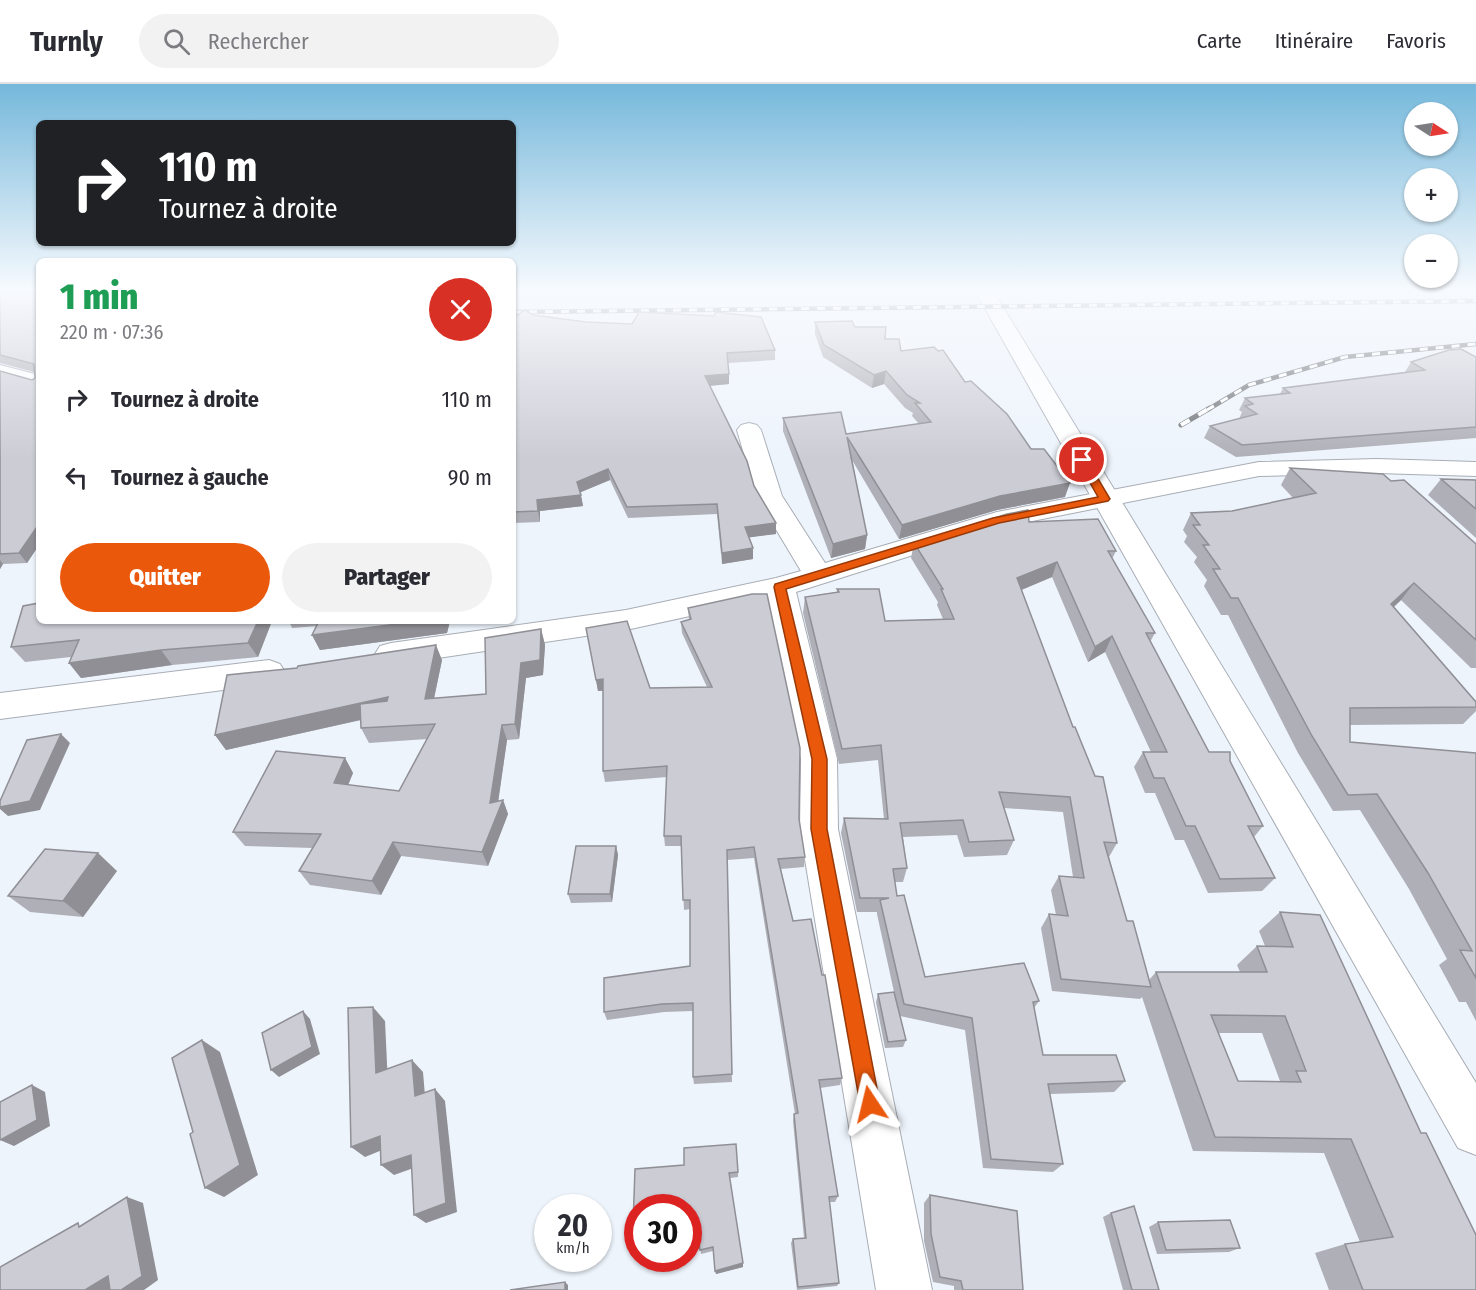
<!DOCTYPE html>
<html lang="fr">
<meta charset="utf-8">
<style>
:root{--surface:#fff;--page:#f2f2f3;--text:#2b2b33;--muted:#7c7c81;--line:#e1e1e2;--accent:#ea580c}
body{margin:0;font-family:"Fira Sans Condensed",sans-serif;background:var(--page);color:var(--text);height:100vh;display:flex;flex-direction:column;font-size:22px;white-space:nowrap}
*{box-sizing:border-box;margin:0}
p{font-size:20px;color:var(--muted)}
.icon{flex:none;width:33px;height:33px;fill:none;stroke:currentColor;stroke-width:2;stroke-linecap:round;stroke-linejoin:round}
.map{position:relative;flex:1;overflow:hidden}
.drawer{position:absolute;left:36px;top:174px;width:480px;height:366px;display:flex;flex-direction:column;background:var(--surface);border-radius:9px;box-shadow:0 2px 4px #0004}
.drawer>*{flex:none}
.banner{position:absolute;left:36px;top:36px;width:480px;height:126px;border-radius:9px;box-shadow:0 2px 4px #0004;background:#202124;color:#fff;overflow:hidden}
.needle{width:39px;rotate:102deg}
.controls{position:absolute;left:1404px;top:18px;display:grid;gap:12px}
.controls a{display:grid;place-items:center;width:54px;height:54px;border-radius:50%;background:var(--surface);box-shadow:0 2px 4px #0004;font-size:30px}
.speed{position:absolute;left:534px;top:1110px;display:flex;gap:12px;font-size:30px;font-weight:700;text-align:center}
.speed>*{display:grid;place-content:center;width:78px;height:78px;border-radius:50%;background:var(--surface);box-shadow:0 2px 4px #0004;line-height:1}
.speed small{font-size:15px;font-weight:400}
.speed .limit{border:9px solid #d22;background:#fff;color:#111}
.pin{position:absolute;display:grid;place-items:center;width:51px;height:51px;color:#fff;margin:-26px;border:3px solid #fff;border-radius:50%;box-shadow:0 2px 6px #0007}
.me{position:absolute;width:66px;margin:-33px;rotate:350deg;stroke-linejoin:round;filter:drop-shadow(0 0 4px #0008)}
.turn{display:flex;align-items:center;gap:21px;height:126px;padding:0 24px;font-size:27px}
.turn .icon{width:78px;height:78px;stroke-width:2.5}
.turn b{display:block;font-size:42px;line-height:51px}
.round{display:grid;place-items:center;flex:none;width:63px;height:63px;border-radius:32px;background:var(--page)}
.overview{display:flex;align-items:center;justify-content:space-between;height:102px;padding:0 24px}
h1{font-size:36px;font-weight:800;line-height:45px;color:#1e9e55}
.action{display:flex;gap:12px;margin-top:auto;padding:12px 24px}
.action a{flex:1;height:69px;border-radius:36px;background:var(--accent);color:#fff;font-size:24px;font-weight:800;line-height:69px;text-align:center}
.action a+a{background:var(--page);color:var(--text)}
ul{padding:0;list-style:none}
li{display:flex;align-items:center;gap:18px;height:78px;padding:0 24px}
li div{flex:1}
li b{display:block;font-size:22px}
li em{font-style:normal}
header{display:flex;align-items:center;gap:36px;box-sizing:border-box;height:84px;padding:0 30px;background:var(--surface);border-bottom:2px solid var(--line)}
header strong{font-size:28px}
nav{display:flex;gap:33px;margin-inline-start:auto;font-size:21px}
.search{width:420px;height:54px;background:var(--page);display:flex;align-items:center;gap:15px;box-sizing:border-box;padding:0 21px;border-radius:33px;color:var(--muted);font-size:22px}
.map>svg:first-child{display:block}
</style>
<header>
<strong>Turnly</strong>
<div class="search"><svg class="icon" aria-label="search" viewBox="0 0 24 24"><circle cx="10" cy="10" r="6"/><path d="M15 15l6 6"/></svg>Rechercher</div>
<nav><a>Carte</a><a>Itinéraire</a><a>Favoris</a></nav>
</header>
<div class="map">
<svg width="1476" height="1206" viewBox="0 0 1476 1206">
<rect width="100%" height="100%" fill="#eef4fc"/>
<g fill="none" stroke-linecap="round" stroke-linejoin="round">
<defs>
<g id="street">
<path d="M0,281L39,291V303L0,293Z"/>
<path d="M749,339L757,341L761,346L782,412L825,479L997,428L1259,378L1377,375L1476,378V392L1377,389L1259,392L1002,443L796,508L837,675L838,745L932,1206H876L800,745L801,675L768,515L626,546L391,581L380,578L375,570L380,562L391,559L626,526L776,494L801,487L756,412L737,346L741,341Z"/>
<path d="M269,576L280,580L285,588L280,596L269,600L0,635V609Z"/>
</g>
<path id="highway" d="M974,205H992L1476,999V1071L1458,1064Z"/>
</defs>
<use href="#street" stroke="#a8adb5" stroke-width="2"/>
<use href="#highway" stroke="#a8adb5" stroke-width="2"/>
<use href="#street" fill="#fff" fill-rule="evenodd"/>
<use href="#highway" fill="#fff" fill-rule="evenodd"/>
<defs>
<g id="rail-far1">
<path d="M513,228L1476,217"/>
<path d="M1207,326L1249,301L1345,273L1476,260"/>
</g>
<path id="rail" d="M1181,341L1210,324"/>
</defs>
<use href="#rail-far1" stroke="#6f7377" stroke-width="4.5"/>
<use href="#rail" stroke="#6f7377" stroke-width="5"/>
<use href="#rail-far1" stroke="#fff" stroke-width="3" stroke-dasharray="8" stroke-linecap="butt"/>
<use href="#rail" stroke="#fff" stroke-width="4" stroke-dasharray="10" stroke-linecap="butt"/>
</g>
<g fill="#afafb7" fill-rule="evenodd">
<path d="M0,205H39V461L27,479L3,480L0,485V287L32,296L35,294L34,288L0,279Z"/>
<path d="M513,231H533L586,238L632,240L775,266V276L728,279L729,300L710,302L776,450L749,453L753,475L722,480L717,430L628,434L610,396L580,408L583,422L540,427V438L513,439Z"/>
<path d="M815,238L855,243L885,255L901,267L965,298L1031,365L1065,413L997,426L899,455L852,376L867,451L865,465L831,474L783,347V334L846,350L919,340L912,332L913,329L905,324L884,300L872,304L823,273L815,250Z"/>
<path d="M1476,273V354L1236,373L1204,354L1210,342L1239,335L1242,328L1239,326L1245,314L1280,310L1283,304L1405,288L1411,278Z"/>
<path d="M1290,384L1476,460V584H1471L1401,516L1394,523L1476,618V627L1463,640L1350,641V658L1476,669V937L1466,918H1459L1439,881L1447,875L1409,805L1360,726L1333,727L1298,669L1228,531H1221L1204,502L1207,496L1194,478L1197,473L1184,458L1187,452L1183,446L1191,429L1232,427L1293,414L1281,401Z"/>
<path d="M1441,395L1476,396V454L1428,411Z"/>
<path d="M1029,438L1116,467L1112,475L1155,549L1150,558L1209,668L1230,677L1263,742L1254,753L1275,794L1262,807L1208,809L1184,756H1175L1155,709H1145L1134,683L1143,668H1151L1105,568L1088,578L1052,493L1021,506L1117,759L1109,773L1127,837L1149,896L1156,888H1240L1237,881L1257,862H1265L1259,847L1280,828L1476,1206H1329L1315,1169L1345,1160L1360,1158L1324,1069L1193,1067L1142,913L1140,915L1052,907L1041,844L1049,830L1056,831L1051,806L1059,792L1073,793L1063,728L1004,724L1014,756L1007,771L964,773L957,751L903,753L907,784L903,798H895L897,812L925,893L1039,917L1034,924L1043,971L1125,997L1114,1008L1050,1010L1063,1080L1053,1088L983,1084L965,946L900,932L906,956L903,963L885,964L876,918L878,910L894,908L877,830V828H857L841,749L844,734L884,735L878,676L839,680L803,529L805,513L837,508V505L885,537L943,535L937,521L938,518L911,474L914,459ZM1218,949H1262L1280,997H1238Z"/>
<path d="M688,524L799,735L805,773L804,783L781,785L793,837L842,994L840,1001L820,1004L838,1112L835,1118H829L839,1199L837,1202L797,1206L791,1159L793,1155L804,1154L793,1037L794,1030H795L754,774L727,776L732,998L694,1000L693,993V927L664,928L607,936L604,928L690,882V825L684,826L681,762H665L664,752L667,693L605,698L603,687V607H598L586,544L650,604L707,603L682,549L681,538L689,536Z"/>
<path d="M39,537H272L258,573L172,581L81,594L69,579L71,573L25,578L11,563Z"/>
<path d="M289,537H450L447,549L320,566L312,551L317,542L292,544Z"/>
<path d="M541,545L545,561L543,591L526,594L519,655L507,656L498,717L503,716L508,730L488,782L401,772L381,811L310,801L299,787L313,764L245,762L233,748L345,674L353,689L348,701L399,707L427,655L369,659L361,644V636L226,666L215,651L297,584L442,576L434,614L486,610Z"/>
<path d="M616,762L618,771L612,818L571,819L568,810Z"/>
<path d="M117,787L83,833L30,828L8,812Z"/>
<path d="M635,1085L738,1088V1093L730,1094L743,1183L716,1190L713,1167L701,1170L697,1141L688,1142V1124H638V1146H636L633,1142Z"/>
<path d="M930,1111L1023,1206H954V1202L933,1198L924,1157V1119Z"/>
<path d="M1111,1129L1159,1206H1123L1103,1133Z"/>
<path d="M1158,1138L1240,1164L1229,1168L1157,1170L1149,1143Z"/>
</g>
<g fill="#8f8f95">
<path d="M886,287L884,300L872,304L874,291Z"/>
<path d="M729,290V300L706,302L705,292Z"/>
<path d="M608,385L610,396L579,409L577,398Z"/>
<path d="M1070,399L1065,413L997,426L899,455L902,441L1000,412Z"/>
<path d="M581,411L583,422L540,427V438L538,427L537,416Z"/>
<path d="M776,439V450L745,454V443Z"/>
<path d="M39,440V461L27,479L19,469Z"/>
<path d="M867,451L865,465L831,474L833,460Z"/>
<path d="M753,464V475L722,480V469Z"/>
<path d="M0,476L3,480L0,485Z"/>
<path d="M1057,478L1052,493L1012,510L1017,494Z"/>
<path d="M1414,499L1401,516L1378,537L1391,520Z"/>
<path d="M258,537H272L258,573L248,559Z"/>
<path d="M420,537H450L447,549L320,566L312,551Z"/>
<path d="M541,545L545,561L543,591L526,594L519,655L515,640L521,579Z"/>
<path d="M1112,552L1105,568L1088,578L1095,563Z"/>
<path d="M436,561L442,576L431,629L425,615Z"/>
<path d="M161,566L172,581L81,594L69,579Z"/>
<path d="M603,595L605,606L598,607L596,596Z"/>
<path d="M388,613L396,628L226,666L215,651Z"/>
<path d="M502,641L507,656L496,733L490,719Z"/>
<path d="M61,650L70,659L40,726L8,732L0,725V723Z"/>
<path d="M345,674L353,689L343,713L334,699Z"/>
<path d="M503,716L508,730L488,782L482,768Z"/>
<path d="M393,758L401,772L381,811L372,797Z"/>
<path d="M616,762L618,771L612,818L610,810Z"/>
<path d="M98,769L117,787L83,833L63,817Z"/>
<path d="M373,923L385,937L388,1001L376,989Z"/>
<path d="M303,927L310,935L320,970L279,993L271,986Z"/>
<path d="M202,956L220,968L258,1091L224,1113L205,1104Z"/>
<path d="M412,976L423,988L426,1024L415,1012Z"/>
<path d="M32,1001L45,1008L50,1042L14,1062L0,1056Z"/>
<path d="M435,1005L445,1017L457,1128L426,1139L414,1131Z"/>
<path d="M380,1052L392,1062L365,1073L351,1063Z"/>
<path d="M411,1071L422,1081L394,1091L381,1081Z"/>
<path d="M127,1113L143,1119L158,1196L144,1206H121Z"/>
<path d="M549,1174H566L551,1179L547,1175Z"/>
<path d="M743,1179V1183L716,1190L715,1187Z"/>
<path d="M108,1192L125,1196L109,1206H85Z"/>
<path d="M565,1198L568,1201V1206H565Z"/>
</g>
<g fill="#ccccd5" stroke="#8f8f95" stroke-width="1.5" fill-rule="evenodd">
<path d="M0,205H39V440L19,469L0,470V287L32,296L35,294L34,280L0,271Z"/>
<path d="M525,226L533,231L586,238L632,240L639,228L714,232L716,228L761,233L775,266L727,269L729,290L705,292L747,377L754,402L776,439L745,443L753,464L722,469L717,420L627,423L608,385L577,398L581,411L537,416L538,427L513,428V231H518Z"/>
<path d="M852,237L855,243H886L885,255H899L901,267L934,263L938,267L943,266L965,298L971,297L1007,330L1031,365H1044L1070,399L1000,412L902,441L847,353L867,451L833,460L783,334L841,328L846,350L931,338L915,319H920L907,311L886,287L874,291L824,261L815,238Z"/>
<path d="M1461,265L1476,273V343L1242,361L1210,342L1257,330L1245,322L1253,320L1245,314L1290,309L1283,304L1425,286L1411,278L1449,266Z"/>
<path d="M1290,384L1383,390L1391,397L1404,396L1476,460V556L1414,499L1391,520L1476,618V623L1350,624V658L1476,669V894L1460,866L1472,867L1428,789L1377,710L1348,711L1312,652L1238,514H1231L1213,485H1220L1203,461H1209L1193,441H1200L1191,429L1232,427L1316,409Z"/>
<path d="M1441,395L1476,396V425Z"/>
<path d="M1028,426L1029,438L1098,435L1116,467H1108L1155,549H1146L1209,668H1230V677L1263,742H1248L1275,794L1220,795L1195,742H1186L1164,694H1154L1143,668H1167L1112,552L1095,563L1057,478L1017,494L1073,643H1075L1095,692L1103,693L1117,759L1104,758L1127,837H1133L1151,903L1061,895L1049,830L1068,832L1059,792L1084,794L1070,713L999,708L1014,756L969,758L963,736L900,739L907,784L893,785L897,812L904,811L925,893L1024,879L1039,917L1033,918L1043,971H1116L1125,997L1048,1000L1063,1080L991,1075L972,934L904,920L880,816L889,814H860L844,734L888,735L881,661L842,665L805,513L839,508L837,505H879L885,537L954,535L941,505H943L914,459L1007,430Z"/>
<path d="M752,510H767L800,664L799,735L805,773L778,775L793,837L811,835L822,891H825L842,994L819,996L838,1112L829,1113L839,1199L798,1203L793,1155L806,1154L794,1030L798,1029L754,763L727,766L732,990L693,993V919L662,920L604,928V894L690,882V816H683L681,752H664L667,682L603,687V595L596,596L586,544L627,537L650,604L712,603L681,538L691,535L688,524Z"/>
<path d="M39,519V537H258L248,559L161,566L69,579L79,556L11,563L23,522Z"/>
<path d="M319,537H420L312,551Z"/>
<path d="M541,545L540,576L521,579L515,640L502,641L490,719L503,716L482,768L393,758L372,797L299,787L321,750L233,748L276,667L345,674L334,699L399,707L435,640L361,644L360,620L387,617L388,613L215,651L227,591L297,584L298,582L436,561L425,615L486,610L485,554Z"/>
<path d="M61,650L30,717L0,723V717L27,656Z"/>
<path d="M576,762H616L610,810H568Z"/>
<path d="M45,765L98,769L63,817L8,812Z"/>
<path d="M1280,828L1320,831L1421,1049H1426L1476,1151V1206H1363L1345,1160L1393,1153L1351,1055L1215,1053L1156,888H1267L1257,862L1293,863ZM1211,931L1285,932L1306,987H1296L1301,998L1238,997Z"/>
<path d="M894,908L906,956L888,958L878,910Z"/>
<path d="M373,923L376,989L412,976L415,1012L435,1005L446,1119L414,1131L411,1071L381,1081L380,1052L351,1063L348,924Z"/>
<path d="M303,927L312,963L271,986L262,949Z"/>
<path d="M202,956L240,1081L205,1104L190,1050L193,1048L172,974Z"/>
<path d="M32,1001L37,1036L0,1056V1018Z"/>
<path d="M736,1060L738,1088L729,1089L743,1179L715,1187L713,1163L700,1166L696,1137H688V1124H638V1141L633,1142L635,1085L684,1081V1064Z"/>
<path d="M930,1111L1017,1127L1023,1206H963L961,1197L940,1193L931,1150Z"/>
<path d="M127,1113L142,1192L121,1206H110L108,1192L85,1206H0V1183L78,1139L79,1143Z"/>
<path d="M1134,1122L1159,1206H1132L1111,1129Z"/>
<path d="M1230,1136L1240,1164L1166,1166L1158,1138Z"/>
<path d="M548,1144V1174H549L547,1175L544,1145Z"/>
<path d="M565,1198V1206H510Z"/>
</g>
<linearGradient id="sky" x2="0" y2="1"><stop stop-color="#75b8db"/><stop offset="0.55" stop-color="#f7fafe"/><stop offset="1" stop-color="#f7fafe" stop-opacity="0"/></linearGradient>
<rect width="1476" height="374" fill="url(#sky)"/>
<path fill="#ea580c" stroke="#983908" stroke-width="1.5" d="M1082,373L1087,376L1110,415L1108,417L999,439L786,505L827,675V745L880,1020L877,1028L870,1031L863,1028L860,1020L811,745L812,675L774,503L775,500L993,434L1098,413L1077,376Z"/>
</svg>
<div class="controls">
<a><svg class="needle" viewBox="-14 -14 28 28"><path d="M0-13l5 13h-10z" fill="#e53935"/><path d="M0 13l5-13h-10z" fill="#7c7c81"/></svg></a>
<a>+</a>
<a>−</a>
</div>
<div class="speed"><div>20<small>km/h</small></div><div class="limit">30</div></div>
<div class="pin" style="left:1082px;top:376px;background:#d93025"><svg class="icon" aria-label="arrive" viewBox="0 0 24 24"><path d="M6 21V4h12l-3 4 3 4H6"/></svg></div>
<svg class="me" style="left:870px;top:1020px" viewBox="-20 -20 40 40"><path d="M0-17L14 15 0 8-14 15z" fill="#ea580c" stroke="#fff" stroke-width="4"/></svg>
<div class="banner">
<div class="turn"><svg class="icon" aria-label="right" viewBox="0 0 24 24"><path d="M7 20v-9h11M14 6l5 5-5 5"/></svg><div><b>110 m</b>Tournez à droite</div></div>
</div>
<section class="drawer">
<div class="overview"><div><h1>1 min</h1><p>220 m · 07:36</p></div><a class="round" style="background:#d93025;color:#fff"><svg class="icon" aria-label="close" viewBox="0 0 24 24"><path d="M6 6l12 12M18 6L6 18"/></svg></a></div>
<ul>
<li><svg class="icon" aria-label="right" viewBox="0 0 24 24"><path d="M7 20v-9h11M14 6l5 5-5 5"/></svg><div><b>Tournez à droite</b></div><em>110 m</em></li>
<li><svg class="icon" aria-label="left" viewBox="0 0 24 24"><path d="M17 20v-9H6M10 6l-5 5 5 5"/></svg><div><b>Tournez à gauche</b></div><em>90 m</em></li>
</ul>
<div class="action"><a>Quitter</a><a>Partager</a></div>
</section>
</div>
